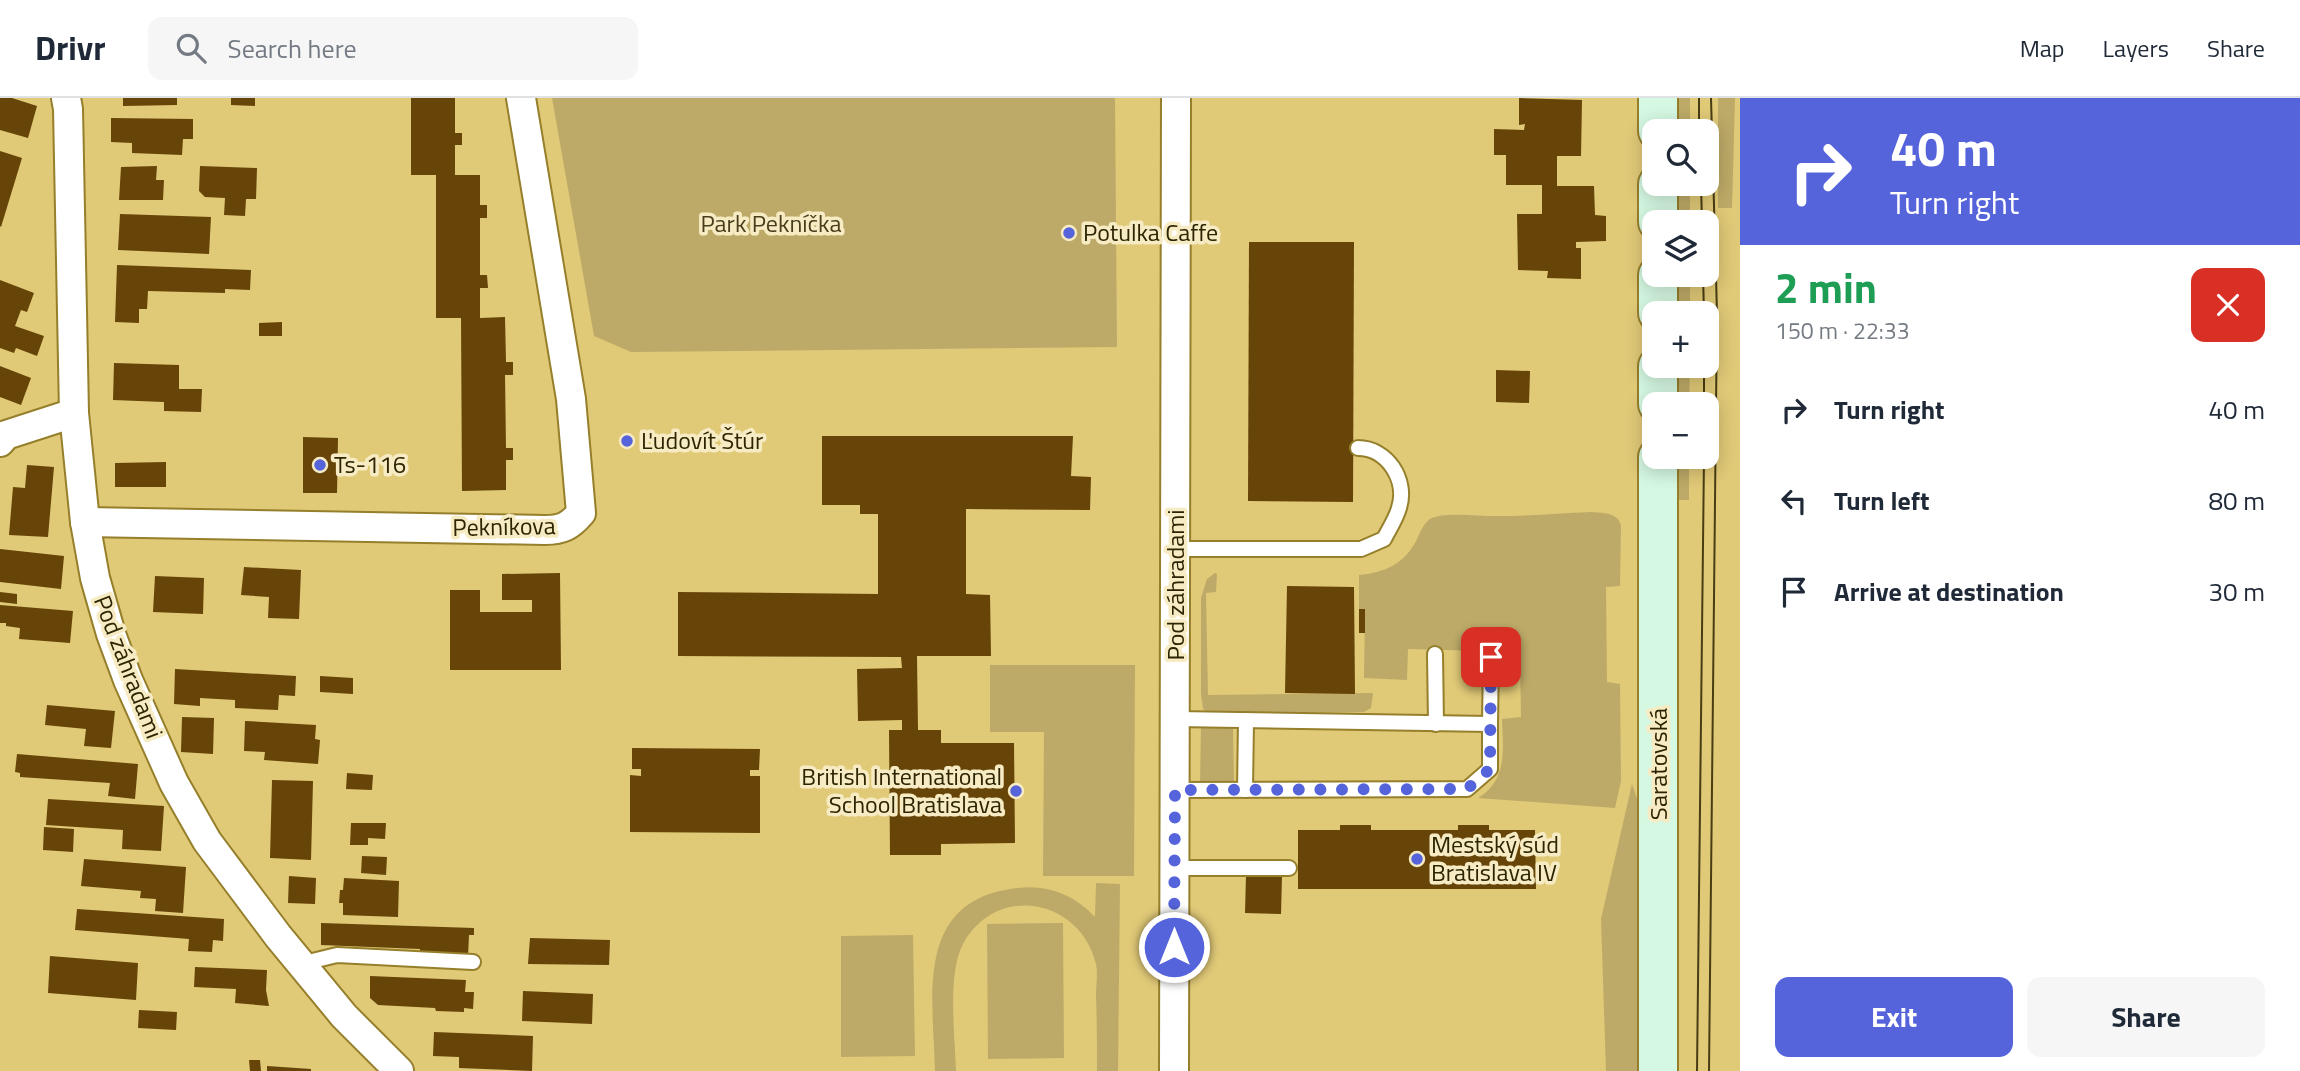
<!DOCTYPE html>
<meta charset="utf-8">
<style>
:root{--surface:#fff;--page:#f6f6f7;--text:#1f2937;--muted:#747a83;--line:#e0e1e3;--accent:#5664db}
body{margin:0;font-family:"Titillium Web",sans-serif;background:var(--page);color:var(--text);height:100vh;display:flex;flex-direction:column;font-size:26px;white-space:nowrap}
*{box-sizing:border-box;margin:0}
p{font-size:23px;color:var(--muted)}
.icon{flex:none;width:38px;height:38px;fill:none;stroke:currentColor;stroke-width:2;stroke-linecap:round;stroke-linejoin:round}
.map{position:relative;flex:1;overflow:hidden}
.panel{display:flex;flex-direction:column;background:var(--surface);width:560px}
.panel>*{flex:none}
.guide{background:#5664db;color:#fff;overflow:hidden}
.buttons{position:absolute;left:1642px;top:21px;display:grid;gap:14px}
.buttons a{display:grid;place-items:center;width:77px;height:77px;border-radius:14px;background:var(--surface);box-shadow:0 4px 18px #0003;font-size:35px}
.pin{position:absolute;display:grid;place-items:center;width:60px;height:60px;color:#fff;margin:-30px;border-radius:14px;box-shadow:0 4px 10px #0006}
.me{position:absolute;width:77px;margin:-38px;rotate:0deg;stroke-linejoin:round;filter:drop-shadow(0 0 5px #0008)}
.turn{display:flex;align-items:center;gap:24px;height:147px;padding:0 35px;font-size:32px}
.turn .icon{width:91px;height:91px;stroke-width:2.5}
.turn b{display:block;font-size:49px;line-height:60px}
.round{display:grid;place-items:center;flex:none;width:74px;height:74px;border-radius:14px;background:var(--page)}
.headline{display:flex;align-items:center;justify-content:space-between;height:119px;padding:0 35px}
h1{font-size:42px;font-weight:700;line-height:52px;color:#1e9e55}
.primary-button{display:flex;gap:14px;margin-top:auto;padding:14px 35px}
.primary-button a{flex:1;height:80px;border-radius:14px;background:var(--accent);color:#fff;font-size:28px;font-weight:700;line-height:80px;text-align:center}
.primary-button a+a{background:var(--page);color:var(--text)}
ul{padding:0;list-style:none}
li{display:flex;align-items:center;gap:21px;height:91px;padding:0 35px}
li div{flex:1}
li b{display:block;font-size:26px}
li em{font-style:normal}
header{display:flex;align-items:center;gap:42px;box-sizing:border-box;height:98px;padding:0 35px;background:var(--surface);border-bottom:2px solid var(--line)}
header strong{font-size:33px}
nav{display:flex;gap:38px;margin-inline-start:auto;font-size:24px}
.search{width:490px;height:63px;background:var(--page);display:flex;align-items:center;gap:18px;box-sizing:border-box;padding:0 24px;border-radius:14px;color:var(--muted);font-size:26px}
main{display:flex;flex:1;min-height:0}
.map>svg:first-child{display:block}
</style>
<header>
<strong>Drivr</strong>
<div class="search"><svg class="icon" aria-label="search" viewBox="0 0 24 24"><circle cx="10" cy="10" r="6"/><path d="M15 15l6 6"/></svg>Search here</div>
<nav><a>Map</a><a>Layers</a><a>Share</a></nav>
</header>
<main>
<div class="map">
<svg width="1740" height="973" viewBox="0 0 1740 973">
<rect width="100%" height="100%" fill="#e0c977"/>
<g fill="#bdaa68">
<path d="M552,0H1115L1117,249L631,254L594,238Z"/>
<rect x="1674" y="0" width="16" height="33"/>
<path d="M1718,0H1735L1732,110H1718Z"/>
<rect x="1673" y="86" width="17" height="38"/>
<rect x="1673" y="177" width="17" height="38"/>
<path d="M1673,268H1690L1689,306H1673Z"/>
<path d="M1673,359H1689V402H1680L1675,398Z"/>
<path d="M1591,414C1603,415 1617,414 1621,427L1620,488L1606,489L1607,584L1620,586L1621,683L1615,710L1478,700C1508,682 1503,651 1502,621L1521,619L1520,554L1408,551L1407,582L1364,580L1365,512L1359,511V477C1384,475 1404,466 1416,443C1420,435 1423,426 1430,421C1444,413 1483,419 1500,418C1530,418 1561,415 1591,414Z"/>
<path d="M1215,475L1217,476L1216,494L1206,495L1208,597L1373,595L1371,610L1364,614L1219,616L1210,615L1203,611L1201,596V500L1207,481Z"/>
<path d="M990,567H1135L1134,778H1043L1044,634H990Z"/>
<path d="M1201,629L1233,630L1234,684L1200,686Z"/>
<path d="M1632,686L1638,703L1643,810L1641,973H1606L1601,821Z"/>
<path d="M1096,785L1120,786L1118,973H1097C1097,948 1097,923 1096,898C1096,888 1098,875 1096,866C1080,800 996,785 963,846C947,876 955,938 956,973H935C933,896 914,801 1018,790C1048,786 1076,798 1095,819Z"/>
<path d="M1063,825L1064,960L988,961L987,826Z"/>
<path d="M913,837L915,958L841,959V838Z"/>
</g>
<g fill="#674408">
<path d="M0,0H12L37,8L28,40L0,32Z"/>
<path d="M123,0H177V7L123,8Z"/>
<path d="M231,0H255V8L231,7Z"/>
<path d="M411,0H455V35H462V47H455V77H480V107H487V120H480V177H487L488,190H480V220L505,219L506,264H513V277H505L506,350H513V362H506V392L462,393L461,220H436V77H411Z"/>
<path d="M1519,0L1582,2L1581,58H1557V88H1594L1595,117L1606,118V143L1576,144V150H1581V181L1547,180L1548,173L1518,172L1517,116H1542V87H1506V57H1494V31L1524,32L1525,26L1519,27Z"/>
<path d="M111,20L193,21V41H183L182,57L132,55V45L111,44Z"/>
<path d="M0,53L22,60L1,129L0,128Z"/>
<path d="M157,68L156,82H164L163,102H119L121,69Z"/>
<path d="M200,68L257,70L256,101H246L245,118L224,117L225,100L205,99L199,93Z"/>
<path d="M120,116L211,119L209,156L118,152Z"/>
<path d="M1249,144H1354L1353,404L1248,403Z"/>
<path d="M117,167L251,172L250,192L225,191V195L148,193L147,211H139V225L115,224Z"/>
<path d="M0,182L34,195L27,214L21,212L15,228L44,238L37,258L16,250L14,255L0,250Z"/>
<path d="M282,224V238H259V225Z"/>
<path d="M114,265L179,267V291H202L201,314L164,313V304L113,302Z"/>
<path d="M0,268L31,280L21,307L0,299Z"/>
<path d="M1496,272L1530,273L1529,305L1496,304Z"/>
<path d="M822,338H1073L1071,378L1091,379L1090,412L966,411V496L990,497L991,558H917L918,632H941V645H1014L1015,745L941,746V757H890L889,632H902V622L858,623L857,571L902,570L901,559L678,558V494L878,496V416H860V407H822Z"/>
<path d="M303,339L338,340L337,395H303Z"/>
<path d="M166,364V389H115V365Z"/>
<path d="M27,367L54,369L48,439L9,437L13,389L25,390Z"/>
<path d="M0,451L64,458L61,491L0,484Z"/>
<path d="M244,469L301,472L299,521L268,520L269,499L241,497Z"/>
<path d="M560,475L561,572H450V492H480V514H532V502H502V476Z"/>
<path d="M155,478L204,480L203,516L153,514Z"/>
<path d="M1287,488L1354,489L1355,596L1285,595Z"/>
<path d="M0,494L17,496V506L0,504Z"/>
<path d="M0,507L73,513L70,545L19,541L20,530L6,528V525H0Z"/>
<rect x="1359" y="511" width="6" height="24"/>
<path d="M175,571L296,578L295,598L279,597L278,612L235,610V602L200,600V608L174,606Z"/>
<path d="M320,578L353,580V596L320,594Z"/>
<path d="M47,607L115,613L111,650L84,648L86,631L45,627Z"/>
<path d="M182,619L214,620L213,656L181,654Z"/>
<path d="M245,623L316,627L315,641L320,642L318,666L264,662L265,654L244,653Z"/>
<path d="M632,650L760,651L759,672H750V678H760V735L630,734V677L641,678V671H632Z"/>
<path d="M17,656L138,666L135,701L108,698L110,685L20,679V675L15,674Z"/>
<path d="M347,675L373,677L372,692L346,691Z"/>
<path d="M272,682L313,683L311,762L270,760Z"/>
<path d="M48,701L164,708L161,753L122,751L123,732L46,727Z"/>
<path d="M351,725H386L385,741L368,740V747H350Z"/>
<path d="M1340,727H1371V732H1458V727H1489V732H1535L1536,791H1298V732H1340Z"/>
<path d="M44,729L74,731L73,754L43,752Z"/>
<path d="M362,758L387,759L386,777L361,775Z"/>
<path d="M84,761L186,769L183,815L155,813L156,801L140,800L141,793L81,788Z"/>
<path d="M1246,777L1282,778L1281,816L1245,815Z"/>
<path d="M289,778L316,780L315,806L288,805Z"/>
<path d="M344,780L399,783L398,819L343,817V805H339L340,792H343Z"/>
<path d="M77,811L224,821L223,843L213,842L212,854L188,853L189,841L75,832Z"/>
<path d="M321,825L474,830V837H469L468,859L420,857V851L321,847Z"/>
<path d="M530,840L610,842L609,867L528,866Z"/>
<path d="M50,858L138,865L136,902L48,895Z"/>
<path d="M195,869L267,872L266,892L269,908L235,905L236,891L194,889Z"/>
<path d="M370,878L466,882L465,894H474L473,911L464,910V914L436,913L435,910L378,907L370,900Z"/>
<path d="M523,893L593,896L592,926L522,923Z"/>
<path d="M139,912L177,914L176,932L138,930Z"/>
<path d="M434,934L533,938L532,973L459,970V959L433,958Z"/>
<path d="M249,962H260L261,973H250Z"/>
<path d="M267,968L311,971V973H267Z"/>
</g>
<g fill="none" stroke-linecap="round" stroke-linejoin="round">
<defs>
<g id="lane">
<path d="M1176,451H1361L1384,441C1389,431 1396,421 1399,410C1408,382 1387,350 1358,350"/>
<path d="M1435,556L1436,626"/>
<path d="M1490,626L1491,559"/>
<path d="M1175,692L1467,691L1490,671V626L1176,621"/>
<path d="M1245,692L1246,622"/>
<path d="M1175,770H1289"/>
<path d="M300,866L337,857L473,864"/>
</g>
<g id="street">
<path d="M66,0L68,11L74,315L85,424L95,480L111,536L128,582L174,685L207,743L278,838L344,918L399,973"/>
<path d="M0,344L6,337L74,315"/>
<path d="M85,424L545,432C562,432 570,428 581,415L571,301L521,0"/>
<path d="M1174,973L1176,0"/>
</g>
<g id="secondary">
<path d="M1658,33V0"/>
<path d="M1658,124V86"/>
<path d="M1658,215V177"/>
<path d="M1658,306V268"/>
<path d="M1658,973V359"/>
</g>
</defs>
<use href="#lane" stroke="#957f2b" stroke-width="18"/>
<use href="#street" stroke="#957f2b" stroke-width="32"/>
<use href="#secondary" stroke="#957f2b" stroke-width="42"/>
<use href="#lane" stroke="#fff" stroke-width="14"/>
<use href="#street" stroke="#fff" stroke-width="28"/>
<use href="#secondary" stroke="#d5f8e2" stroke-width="38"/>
<g stroke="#483d13" stroke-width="2">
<path d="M1699,0V33"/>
<path d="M1701,86L1702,124"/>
<path d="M1703,177L1704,215"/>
<path d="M1704,306V268"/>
<path d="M1697,973L1704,359"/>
<path d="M1709,973L1717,215L1711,0"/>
</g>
</g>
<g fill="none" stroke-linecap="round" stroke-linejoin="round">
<path stroke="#5664db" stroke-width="12" stroke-dasharray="0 21.6" d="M1174,849L1175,692L1467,691L1490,671L1491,559"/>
</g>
<g fill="#5664db" stroke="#f6ebc3" stroke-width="2.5">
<circle cx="1069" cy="135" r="7"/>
<circle cx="627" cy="343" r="7"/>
<circle cx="320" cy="367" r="7"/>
<circle cx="1016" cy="693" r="7"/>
<circle cx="1417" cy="761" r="7"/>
</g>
<g text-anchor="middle" stroke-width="7" stroke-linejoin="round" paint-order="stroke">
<g font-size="24" fill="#483e1b" stroke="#f6ebc3">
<text x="771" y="134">Park Pekníčka</text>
</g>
<g font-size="24" fill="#2d2401" stroke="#f6ebc3" text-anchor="start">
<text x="1083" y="143">Potulka Caffe</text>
<text x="641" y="351">Ľudovít Štúr</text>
<text x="334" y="375">Ts-116</text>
<text x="1002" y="687" text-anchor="end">British International<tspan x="1002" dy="28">School Bratislava</tspan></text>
<text x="1431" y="755">Mestský súd<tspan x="1431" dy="28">Bratislava IV</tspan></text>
</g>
<g font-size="24" fill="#2d2401" stroke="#f6ebc3">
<text transform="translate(504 429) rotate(-1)" y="8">Pekníkova</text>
<text transform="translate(1176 487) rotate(-90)" y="8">Pod záhradami</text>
<text transform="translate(128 569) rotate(69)" y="8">Pod záhradami</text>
<text transform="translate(1659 666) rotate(-90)" y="8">Saratovská</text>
</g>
</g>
</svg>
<div class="buttons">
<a><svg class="icon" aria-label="search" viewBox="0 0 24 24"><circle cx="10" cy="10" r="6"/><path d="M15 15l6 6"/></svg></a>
<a><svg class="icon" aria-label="layers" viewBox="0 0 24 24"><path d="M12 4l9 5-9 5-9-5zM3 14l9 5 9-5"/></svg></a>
<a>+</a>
<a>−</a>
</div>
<div class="pin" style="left:1491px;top:559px;background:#d93025"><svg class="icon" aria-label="arrive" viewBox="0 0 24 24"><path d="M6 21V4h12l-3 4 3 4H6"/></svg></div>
<svg class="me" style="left:1174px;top:849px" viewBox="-20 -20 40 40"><circle r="17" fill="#5664db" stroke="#fff" stroke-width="3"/><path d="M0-11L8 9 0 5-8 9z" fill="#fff"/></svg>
</div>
<section class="panel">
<div class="guide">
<div class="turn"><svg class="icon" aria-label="right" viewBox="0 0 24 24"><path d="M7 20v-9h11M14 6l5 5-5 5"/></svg><div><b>40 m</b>Turn right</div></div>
</div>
<div class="headline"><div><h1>2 min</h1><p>150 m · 22:33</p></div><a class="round" style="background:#d93025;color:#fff"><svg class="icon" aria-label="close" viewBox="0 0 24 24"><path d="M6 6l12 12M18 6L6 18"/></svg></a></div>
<ul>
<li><svg class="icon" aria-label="right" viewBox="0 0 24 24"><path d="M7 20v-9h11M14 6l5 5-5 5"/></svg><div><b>Turn right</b></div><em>40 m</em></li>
<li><svg class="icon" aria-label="left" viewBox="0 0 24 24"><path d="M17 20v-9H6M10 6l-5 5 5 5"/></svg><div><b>Turn left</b></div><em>80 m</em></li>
<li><svg class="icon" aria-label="arrive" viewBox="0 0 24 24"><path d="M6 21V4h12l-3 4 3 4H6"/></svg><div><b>Arrive at destination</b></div><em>30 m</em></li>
</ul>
<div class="primary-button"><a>Exit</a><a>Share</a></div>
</section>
</main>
